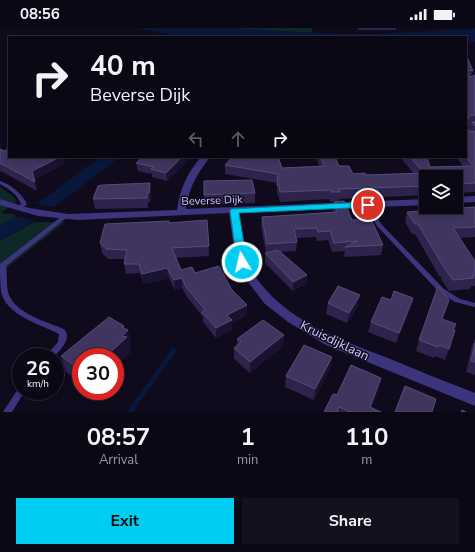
<!DOCTYPE html>
<style>
:root{--surface:#0b0816;--page:#14111f;--text:#f1f3f6;--muted:#9a9aa1;--line:#2b2935;--accent:#00cdf2}
body{margin:0;font-family:"Nunito Sans",sans-serif;background:var(--page);color:var(--text);height:100vh;display:flex;flex-direction:column;font-size:15px;white-space:nowrap}
*{box-sizing:border-box;margin:0}
p{font-size:13px;color:var(--muted)}
.icon{flex:none;width:22px;height:22px;fill:none;stroke:currentColor;stroke-width:2;stroke-linecap:round;stroke-linejoin:round}
.map{position:relative;height:384px;overflow:hidden}
.details{display:flex;flex-direction:column;background:var(--surface);flex:1}
.details>*{flex:none}
.hud{position:absolute;left:8px;top:8px;width:459px;height:122px;border-radius:0px;box-shadow:0 2px 6px #0003,0 0 0 1px var(--line);background:#0b0816;color:var(--text);overflow:hidden}
.buttons{position:absolute;left:419px;top:142px;display:grid;gap:8px}
.buttons a{display:grid;place-items:center;width:44px;height:44px;border-radius:0px;background:var(--surface);box-shadow:0 2px 6px #0003,0 0 0 1px var(--line);font-size:20px}
.speed{position:absolute;left:12px;top:320px;display:flex;gap:8px;font-size:20px;font-weight:700;text-align:center}
.speed>*{display:grid;place-content:center;width:52px;height:52px;border-radius:50%;background:var(--surface);box-shadow:0 2px 6px #0003,0 0 0 1px var(--line);line-height:1}
.speed small{font-size:10px;font-weight:400}
.speed .limit{border:6px solid #d22;background:#fff;color:#111}
.pin{position:absolute;display:grid;place-items:center;width:34px;height:34px;color:#fff;margin:-17px;border:2px solid #fff;border-radius:50%;box-shadow:0 1px 4px #0007}
.me{position:absolute;width:44px;margin:-22px;rotate:351deg;stroke-linejoin:round;filter:drop-shadow(0 0 3px #0008)}
.turn{display:flex;align-items:center;gap:14px;height:84px;padding:0 16px;font-size:18px}
.turn .icon{width:52px;height:52px;stroke-width:2.5}
.turn b{display:block;font-size:28px;line-height:34px}
.lanes{display:flex;align-items:center;height:38px;padding:0 16px;background:#0003;justify-content:center;gap:20px;direction:ltr}
.lanes .off{opacity:.35}
.eta{display:flex;justify-content:space-evenly;align-items:center;height:68px;text-align:center}
.eta b{font-size:24px;font-weight:700;line-height:28px}
.cta{display:flex;gap:8px;margin-top:auto;padding:8px 16px}
.cta a{flex:1;height:46px;border-radius:0px;background:var(--accent);color:#111;font-size:16px;font-weight:700;line-height:46px;text-align:center}
.cta a+a{background:var(--page);color:var(--text)}
.status{display:flex;justify-content:space-between;align-items:center;height:28px;padding:0 20px;background:var(--surface);direction:ltr}
.status svg{height:11px;fill:currentColor}
.map>svg:first-child{display:block}
</style>
<div class="status"><b>08:56</b><svg viewBox="0 0 49 12"><path d="M0 12V9h3v3zM5 12V6h3v6zM10 12V3h3v9zM15 12V0h3v12zM26 1h20v11H26zM47 4h2v5h-2z"/></svg></div>
<div class="map">
<svg width="475" height="384" viewBox="0 0 475 384">
<rect width="100%" height="100%" fill="#0f0b1d"/>
<g fill="#0e2727">
<path d="M226,0H311L313,5Z"/>
<path d="M0,159L13,168L17,173L1,185L20,187L0,198Z"/>
<path d="M34,194H65L0,245V213Z"/>
</g>
<g fill="#08173a">
<path d="M138,0H226L313,5L371,6L475,1V14L466,15V9H182Z"/>
<path d="M100,129H120C81,159 43,189 0,213V198L49,167Z"/>
</g>
<path fill="#0f0b1d" d="M34,175L57,180L38,193L14,188Z"/>
<g fill="none" stroke-linecap="round" stroke-linejoin="round">
<path stroke="#08173a" stroke-width="5" d="M130,384L174,322"/>
<g fill="#3c357d" fill-rule="evenodd">
<path d="M0,153C12,157 21,165 27,176C24,179 20,182 16,181L15,180L21,176C17,166 9,161 0,156Z"/>
<path d="M368,175L371,177L381,196L444,261L460,271L475,275V279L455,274L440,265L377,198L365,177Z"/>
<path d="M64,187L67,189L66,190L6,238C8,248 5,262 11,271C20,285 39,291 53,297C57,298 62,300 65,302C72,311 59,323 54,329H45L58,314L59,306C40,296 7,288 1,264C0,255 0,245 0,236L62,188Z"/>
<path d="M21,360V363H25L12,384H3L18,361Z"/>
</g>
<g fill="#3c357d" fill-rule="evenodd">
<path d="M475,100V104L466,105V101Z"/>
<path d="M201,129H210C196,148 190,157 186,181L426,171V177L239,185C241,198 243,225 248,236C275,289 336,310 388,330C417,342 446,354 475,365V378L326,317L288,294L265,276L248,254L236,234L229,185L78,192L38,188L0,177V171L29,180L68,186L177,182C180,161 187,145 201,129Z"/>
<path d="M475,168V174L456,175V169Z"/>
</g>
</g>
<g fill="#2d234c">
<path d="M357,0H396V2H359Z"/>
<path d="M466,31L473,43L471,48H475V164L456,165V149H426V167L339,171V173L330,174L329,171L280,174L278,166H277V155L225,146V137L282,140L320,139L316,129H335L339,138L353,146L366,147L414,146L400,129H427L430,139L463,138L456,129H466L469,104L470,99L466,100Z"/>
<path d="M0,121L4,123L65,135H64V136L34,152L37,163L1,143L0,144Z"/>
<path d="M191,129L167,153L152,149V146L138,143L136,135Z"/>
<path d="M204,153L255,165V175L204,177Z"/>
<path d="M150,155L151,164L150,174H148V180L95,181L93,171Z"/>
<path d="M334,174L352,192L383,217L381,227L344,229L345,223L332,224L328,212L317,213L316,209L296,210L297,214L296,223L281,224L307,247L306,256L293,263L265,235V225H266L261,198L262,189L333,184V182Z"/>
<path d="M475,179V209L459,210L475,233V258H471L470,261L449,263L441,251L442,249L439,248L415,206H412L405,194L407,184Z"/>
<path d="M207,192L209,228L176,230L181,242L195,245L232,262L247,277V287L232,295V302L216,310L203,294V289L187,269L182,260L175,262L169,250L144,256L140,245L126,246L124,236L125,231H108L102,225L100,215L170,195Z"/>
<path d="M413,270L410,281L396,315L368,304L371,294L391,272Z"/>
<path d="M328,275L358,278L347,295L326,286Z"/>
<path d="M442,291L453,302L449,321L445,332L435,328L434,330L416,323L419,312Z"/>
<path d="M124,298V300L128,302L131,318L129,320L130,325L81,329V354L66,344L61,328Z"/>
<path d="M284,307L283,318L250,345L234,331V320L237,317V311Z"/>
<path d="M475,311V347L466,344L472,318Z"/>
<path d="M332,329L330,340L314,372L285,359L286,348Z"/>
<path d="M379,360L371,380L381,384H324L337,367Z"/>
</g>
<g fill="#1a1231">
<path d="M60,129H64L65,135H64V136L34,152L32,143Z"/>
<path d="M182,129H191L167,153L166,145Z"/>
<path d="M150,155L151,164L150,174L149,165Z"/>
<path d="M167,240L169,250L144,256L142,246Z"/>
<path d="M307,247L306,256L293,263V254Z"/>
<path d="M182,250V260L175,262L174,252Z"/>
<path d="M360,267L358,278L347,295L349,285Z"/>
<path d="M413,270L410,281L396,315L399,305Z"/>
<path d="M247,277V287L232,295V302L216,310V300L227,287Z"/>
<path d="M124,298L125,305L128,302L131,318L129,320L130,325L115,339V329H105L122,308V299Z"/>
<path d="M284,307L283,318L250,345V334Z"/>
<path d="M332,329L330,340L314,372L315,361Z"/>
<path d="M381,350L379,360L370,384V379Z"/>
</g>
<g fill="#3f355f" stroke="#564c78">
<path d="M466,31H468L473,43L468,42V47L470,49L475,47V87L469,88L468,91L466,85Z"/>
<path d="M472,94H475V98Z"/>
<path d="M474,103L475,104V155L456,156V149H426V158L339,161L340,164H331V162L280,164L279,157H277L278,146L225,137L232,129H278L282,140L325,138L320,129H335L339,138H349L353,146L365,145L366,147L424,145L410,129H427L430,139L473,138L466,129V104Z"/>
<path d="M0,121L4,123L9,121V129H60L32,143L35,154L0,135Z"/>
<path d="M143,129H182L166,145L151,141L153,139L136,135Z"/>
<path d="M252,152L255,165L204,167V153Z"/>
<path d="M150,155L149,165H147V170L93,171L98,158L103,157Z"/>
<path d="M344,173L352,192L371,191L383,217L345,219L357,213L334,215L330,203L318,204L317,200L294,201L297,214L267,216L262,189L337,184L334,174Z"/>
<path d="M475,179V199L453,200L475,233V247H472L474,250L453,252L445,241V239L443,238L418,196H415L407,184Z"/>
<path d="M207,192L209,218L172,220L181,242L192,239L195,245L219,238L232,262L247,277L227,287L232,292L216,300L202,284L205,282L186,259L182,250L174,252L167,240L142,246L139,236H124L127,222L106,221L100,215L105,196L169,193V195Z"/>
<path d="M278,222L307,247L293,254L265,225Z"/>
<path d="M338,258L360,267L349,285L328,275Z"/>
<path d="M438,258L449,272L442,291L456,296L453,302H455L449,321L439,317L438,319L419,312Z"/>
<path d="M394,263L413,270L399,305L371,294L382,269L391,272Z"/>
<path d="M109,289L124,298L122,299L128,302L122,308L127,309L105,329H81V342L61,328Z"/>
<path d="M263,292L284,307L250,334L234,320L241,314L237,311Z"/>
<path d="M475,315V334L471,333Z"/>
<path d="M304,317L332,329L315,361L286,348Z"/>
<path d="M351,337L381,350L370,379L381,384H350L339,379L337,384H324L333,366L337,367Z"/>
<path d="M405,358L436,371L432,384H395Z"/>
<path d="M462,382L466,384H461Z"/>
</g>
<path fill="#00cdf2" stroke="#00859d" d="M368,174L371,175L372,177L371,179L239,185L247,234L242,237L237,234L230,183L231,181Z"/>
<g text-anchor="middle" stroke-width="3" stroke-linejoin="round" paint-order="stroke">
<g font-size="11" fill="#d1c7ff" stroke="#0f0b1d">
<text transform="translate(212 172) rotate(-2)" y="4">Beverse Dijk</text>
</g>
<g font-size="13" fill="#d1c7ff" stroke="#0f0b1d">
<text transform="translate(335 312) rotate(26)" y="5">Kruisdijklaan</text>
</g>
</g>
</svg>
<div class="buttons">
<a><svg class="icon" aria-label="layers" viewBox="0 0 24 24"><path d="M12 4l9 5-9 5-9-5zM3 14l9 5 9-5"/></svg></a>
</div>
<div class="speed"><div>26<small>km/h</small></div><div class="limit">30</div></div>
<div class="pin" style="left:368px;top:177px;background:#d93025"><svg class="icon" aria-label="arrive" viewBox="0 0 24 24"><path d="M6 21V4h12l-3 4 3 4H6"/></svg></div>
<svg class="me" style="left:242px;top:234px" viewBox="-20 -20 40 40"><circle r="17" fill="#00cdf2" stroke="#fff" stroke-width="3"/><path d="M0-11L8 9 0 5-8 9z" fill="#fff"/></svg>
<div class="hud">
<div class="turn"><svg class="icon" aria-label="right" viewBox="0 0 24 24"><path d="M7 20v-9h11M14 6l5 5-5 5"/></svg><div><b>40 m</b>Beverse Dijk</div></div>
<div class="lanes"><svg class="icon off" aria-label="left" viewBox="0 0 24 24"><path d="M17 20v-9H6M10 6l-5 5 5 5"/></svg><svg class="icon off" aria-label="ahead" viewBox="0 0 24 24"><path d="M12 20V5M6 11l6-6 6 6"/></svg><svg class="icon" aria-label="right" viewBox="0 0 24 24"><path d="M7 20v-9h11M14 6l5 5-5 5"/></svg></div>
</div>
</div>
<section class="details">
<div class="eta">
<div><b>08:57</b><p>Arrival</p></div>
<div><b>1</b><p>min</p></div>
<div><b>110</b><p>m</p></div>
</div>
<div class="cta"><a>Exit</a><a>Share</a></div>
</section>
